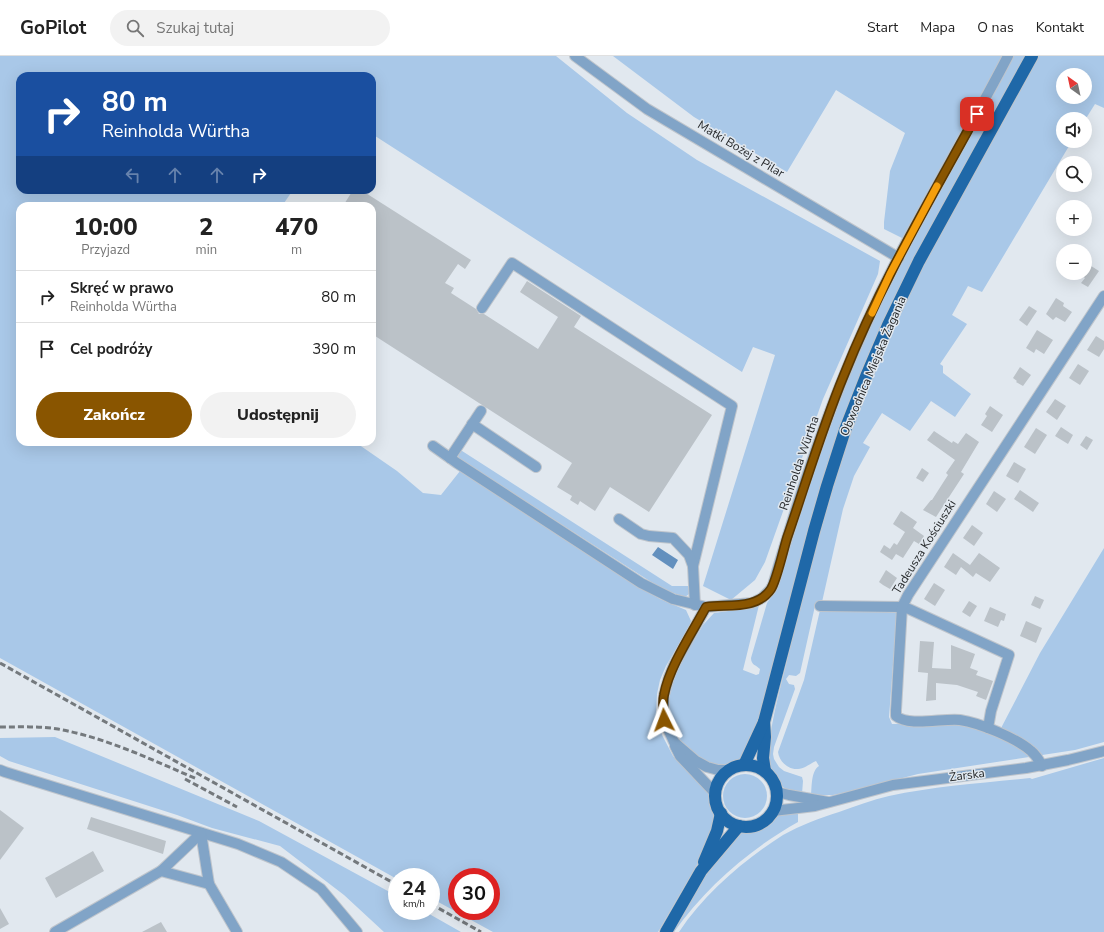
<!DOCTYPE html>
<html lang="pl">
<meta charset="utf-8">
<style>
:root{--surface:#fff;--page:#f2f2f2;--text:#222;--muted:#767676;--line:#e0e0e0;--accent:#895500}
body{margin:0;font-family:"Nunito Sans",sans-serif;background:var(--page);color:var(--text);height:100vh;display:flex;flex-direction:column;font-size:15px;white-space:nowrap}
*{box-sizing:border-box;margin:0}
p{font-size:13px;color:var(--muted)}
.icon{flex:none;width:22px;height:22px;fill:none;stroke:currentColor;stroke-width:2;stroke-linecap:round;stroke-linejoin:round}
.map{position:relative;flex:1;overflow:hidden}
.details{position:absolute;left:16px;top:146px;width:360px;height:244px;display:flex;flex-direction:column;background:var(--surface);border-radius:12px;box-shadow:0 4px 16px #0002}
.details>*{flex:none}
.banner{position:absolute;left:16px;top:16px;width:360px;height:122px;border-radius:12px;box-shadow:0 4px 16px #0002;background:#1a4fa0;color:#fff;overflow:hidden}
.needle{width:26px;rotate:327deg}
.buttons{position:absolute;left:1056px;top:12px;display:grid;gap:8px}
.buttons a{display:grid;place-items:center;width:36px;height:36px;border-radius:50%;background:var(--surface);box-shadow:0 4px 16px #0002;font-size:20px}
.speed{position:absolute;left:388px;top:812px;display:flex;gap:8px;font-size:20px;font-weight:700;text-align:center}
.speed>*{display:grid;place-content:center;width:52px;height:52px;border-radius:50%;background:var(--surface);box-shadow:0 4px 16px #0002;line-height:1}
.speed small{font-size:10px;font-weight:400}
.speed .limit{border:6px solid #d22;background:#fff;color:#111}
.pin{position:absolute;display:grid;place-items:center;width:34px;height:34px;color:#fff;margin:-17px;border-radius:8px;box-shadow:0 2px 6px #0006}
.me{position:absolute;width:44px;margin:-22px;rotate:357deg;stroke-linejoin:round;filter:drop-shadow(0 0 3px #0008)}
.turn{display:flex;align-items:center;gap:14px;height:84px;padding:0 20px;font-size:18px}
.turn .icon{width:52px;height:52px;stroke-width:2.5}
.turn b{display:block;font-size:28px;line-height:34px}
.lanes{display:flex;align-items:center;height:38px;padding:0 20px;background:#0003;justify-content:center;gap:20px;direction:ltr}
.lanes .off{opacity:.35}
.eta{display:flex;justify-content:space-evenly;align-items:center;height:68px;text-align:center}
.eta b{font-size:24px;font-weight:800;line-height:28px}
.primary-button{display:flex;gap:8px;margin-top:auto;padding:8px 20px}
.primary-button a{flex:1;height:46px;border-radius:24px;background:var(--accent);color:#fff;font-size:16px;font-weight:800;line-height:46px;text-align:center}
.primary-button a+a{background:var(--page);color:var(--text)}
ul{padding:0;list-style:none}
li{display:flex;align-items:center;gap:12px;height:52px;padding:0 20px;border-top:1px solid var(--line)}
li div{flex:1}
li b{display:block;font-size:15px}
li em{font-style:normal}
header{display:flex;align-items:center;gap:24px;box-sizing:border-box;height:56px;padding:0 20px;background:var(--surface);border-bottom:1px solid var(--line)}
header strong{font-size:19px}
nav{display:flex;gap:22px;margin-inline-start:auto;font-size:14px}
.search{width:280px;height:36px;background:var(--page);display:flex;align-items:center;gap:10px;box-sizing:border-box;padding:0 14px;border-radius:22px;color:var(--muted);font-size:15px}
.map>svg:first-child{display:block}
</style>
<header>
<strong>GoPilot</strong>
<div class="search"><svg class="icon" aria-label="search" viewBox="0 0 24 24"><circle cx="10" cy="10" r="6"/><path d="M15 15l6 6"/></svg>Szukaj tutaj</div>
<nav><a>Start</a><a>Mapa</a><a>O nas</a><a>Kontakt</a></nav>
</header>
<div class="map">
<svg width="1104" height="876" viewBox="0 0 1104 876">
<rect width="100%" height="100%" fill="#e1e8ef"/>
<g fill="#a9c8e8" fill-rule="evenodd">
<path d="M0,0H556L627,57L697,104L880,205L878,218L823,343L765,506L755,524L731,544L703,530L775,299L753,291L742,316L372,78V20H20V134H293L282,150H20V386H355L397,415L423,437L441,439L460,415L647,535L660,543L686,554L691,565L689,571L666,610L660,624L657,638L656,656L662,679L673,700L687,715L701,726L708,736L715,763L711,779L698,807L658,876H493L431,842V821H397V823L0,602ZM457,821H491V855H457Z"/>
<path d="M613,0H1005L936,124C921,142 915,164 904,183L884,173V166L890,115L905,77L836,34L787,116L694,61Z"/>
<path d="M1012,0H1025L885,263L871,294L847,355L759,664C756,672 748,695 744,701C740,705 733,707 728,709C721,711 716,709 710,707C684,698 668,671 669,644C670,619 691,591 703,569L714,557L750,552L759,549L743,614L756,619L759,618L760,613C756,609 751,609 751,602L767,547L776,534L783,506L836,347L891,224Z"/>
<path d="M1038,0H1104V52L1095,48L1085,64L1063,63V85H1072L982,236L968,230L952,259L967,268L940,308L943,310V317L971,338L955,361L931,345L910,375L882,357L863,387L870,391L854,420L843,453L822,546L815,550L800,617L796,620L789,619L786,623L789,628L794,629L795,633L774,691L773,698L774,703L779,711L784,715L802,721L803,725L802,738C786,734 782,733 773,719C771,715 768,711 768,708C767,703 769,696 769,691C772,659 782,627 789,596C809,515 828,434 858,357C905,232 974,117 1038,0ZM1063,19H1085V41H1063Z"/>
<path d="M459,393L672,530H690L689,538L685,541L667,535L659,531L458,402Z"/>
<path d="M1104,492V686L1075,694L918,718L852,735L833,739H811C812,730 811,715 819,710L816,705C811,707 804,713 798,713C788,714 779,705 778,696L804,624L820,554H866L897,557L889,661L892,668H950L999,676L1040,597Z"/>
<path d="M55,681L259,765L397,840V855H424L461,876H384L344,839L280,790L212,772L177,759L9,705L0,700V682Z"/>
<path d="M1104,702V876H679C705,837 744,804 783,779C801,769 820,762 839,756C856,750 872,744 889,740C935,730 983,727 1030,722L1032,723Z"/>
<circle cx="745" cy="740" r="22"/>
<path d="M798,755V766C750,793 706,831 674,876H671L708,814L742,775L752,774L762,771L779,758Z"/>
</g>
<path fill="#6390be" d="M658,491L678,504L673,513L652,499Z"/>
<g fill="#bbc2c8">
<path d="M353,134H361L471,204L465,213L458,208L445,227L454,232L451,237L476,253L479,258H484L538,293L558,261L520,236L527,225L581,260L574,271L712,359L649,456L610,431L595,455L580,445L578,449L570,444L572,440L557,431L572,407L372,278V150H343Z"/>
<path d="M1088,208L1099,215L1088,231L1081,227L1085,222L1081,219L1082,217H1085V212Z"/>
<path d="M1056,242L1064,247L1063,250L1072,256L1065,266L1056,261L1053,264L1046,258Z"/>
<path d="M1029,250L1037,255L1027,270L1019,264Z"/>
<path d="M1037,274L1053,284L1044,298L1036,293L1034,297L1026,292Z"/>
<path d="M1096,280L1104,285V293L1099,301L1087,294Z"/>
<path d="M1078,308L1089,315L1080,329L1069,322Z"/>
<path d="M1020,311L1031,319L1023,330L1016,326L1017,325L1013,322Z"/>
<path d="M1055,343L1066,350L1057,364L1046,356Z"/>
<path d="M990,350L1003,359L992,376L981,369L987,360L985,358Z"/>
<path d="M1061,371L1073,379L1068,388L1055,380Z"/>
<path d="M1036,372L1047,379L1035,398L1024,391Z"/>
<path d="M934,375L952,387L953,385L958,388L966,377L979,386L961,416L964,418L936,461L923,454L931,444H932L948,419L946,417L955,404L927,384Z"/>
<path d="M1086,380L1093,384L1087,394L1080,389Z"/>
<path d="M1014,406L1026,413L1018,427L1006,420Z"/>
<path d="M922,412L929,417L923,426L916,422Z"/>
<path d="M1020,434L1039,447L1033,456L1014,443Z"/>
<path d="M994,435L1006,443L997,456L986,448Z"/>
<path d="M901,455L917,466L913,472L924,480L919,488L914,485L903,502L896,498L892,504L880,496L884,489L890,493L894,487L897,489L905,476L893,468Z"/>
<path d="M972,469L983,477L974,490L963,482Z"/>
<path d="M953,497L970,509L979,497L1000,512L990,526L976,517L973,521L961,511L956,519L944,511Z"/>
<path d="M886,514L897,522L890,533L883,529L879,526Z"/>
<path d="M934,527L945,534L935,550L924,543Z"/>
<path d="M1035,540L1044,544L1040,553L1031,549Z"/>
<path d="M969,545L977,550L970,561L962,556Z"/>
<path d="M990,551L1006,558L1004,565L1001,564L998,571L984,565Z"/>
<path d="M1026,565L1042,572L1036,587L1020,580Z"/>
<path d="M920,585L934,586L932,612L951,613V589L975,598L970,612L978,615L976,619L993,625L986,644L976,640L978,636L957,629L936,627V644L926,645L928,617L918,616Z"/>
<path d="M0,754L24,772L0,804Z"/>
<path d="M91,761L166,785L163,798L87,773Z"/>
<path d="M93,795L104,815L56,842L45,822Z"/>
<path d="M0,852L9,868L0,873Z"/>
<path d="M161,866L167,876H142Z"/>
</g>
<g fill="none" stroke-linecap="round" stroke-linejoin="round">
<defs>
<g id="minor">
<path d="M575,0L647,53L899,202"/>
<path d="M482,252L512,207L732,350L693,510L695,549"/>
<path d="M472,368L536,411"/>
<path d="M433,390L457,407L641,527L673,543L706,551L752,547L762,542L770,534L773,529C804,422 840,317 890,218C927,144 970,73 1008,0"/>
<path d="M450,402L481,355"/>
<path d="M619,463L641,478L649,480L673,482L689,499L693,510"/>
<path d="M820,550L902,551L909,553L1009,599L991,655L988,672"/>
<path d="M706,551L674,609L669,621L664,639V664L674,686L696,705L707,711L718,714H729"/>
<path d="M675,690L680,700L715,737"/>
<path d="M1042,710C1039,704 1036,699 1031,695C1016,682 980,667 960,664C943,662 909,671 896,660V654L902,551L908,539L1104,240"/>
<path d="M0,714L5,716L238,788L281,806L321,833L357,876"/>
<path d="M777,736L789,739L828,746"/>
<path d="M773,755L815,750L893,729L1026,712L1068,704L1104,695"/>
<path d="M201,777L209,828"/>
<path d="M161,815L201,777"/>
<path d="M55,876L161,815L209,828L237,876"/>
</g>
<g id="major">
<path d="M764,666L765,681L763,702L765,715"/>
<path d="M744,709L764,666L814,475L827,430L845,374L867,318L888,269L919,205L1032,0"/>
<circle cx="746" cy="740" r="31"/>
<path d="M704,806L717,775L721,757"/>
<path d="M666,876L701,815L739,770"/>
</g>
</defs>
<use href="#minor" stroke="#bfc5cc" stroke-width="12"/>
<use href="#major" stroke="#bfc5cc" stroke-width="14"/>
<use href="#minor" stroke="#81a4c7" stroke-width="10"/>
<use href="#major" stroke="#1f68a8" stroke-width="12"/>
<g stroke="#74797d" stroke-width="3" stroke-dasharray="6 3" stroke-linecap="butt">
<path d="M0,607L397,829"/>
<path d="M0,671C19,671 39,670 58,673C107,682 152,704 197,723"/>
<path d="M185,723L237,751"/>
<path d="M431,848L481,876"/>
</g>
</g>
<g fill="none" stroke-linecap="round" stroke-linejoin="round">
<defs>
<path id="route" d="M664,664C664,656 662,647 664,639C669,611 692,577 706,551C728,548 757,554 771,533C777,523 783,495 787,482C806,427 822,372 844,319C880,228 930,144 977,58"/>
</defs>
<use href="#route" stroke="#593700" stroke-width="10"/>
<use href="#route" stroke="#895500" stroke-width="7"/>
<path stroke="#f59e0b" stroke-width="7" d="M872,257L890,218L937,130"/>
</g>
<g text-anchor="middle" stroke-width="3" stroke-linejoin="round" paint-order="stroke">
<g font-size="12" fill="#25282a" stroke="#e1e8ef">
<text transform="translate(741 93) rotate(31)" y="4">Matki Bożej z Pilar</text>
<text transform="translate(873 310) rotate(-67)" y="4">Obwodnica Miejska Żagania</text>
<text transform="translate(799 407) rotate(-71)" y="4">Reinholda Würtha</text>
<text transform="translate(924 491) rotate(-58)" y="4">Tadeusza Kościuszki</text>
<text transform="translate(967 719) rotate(-7)" y="4">Żarska</text>
</g>
</g>
</svg>
<div class="buttons">
<a><svg class="needle" viewBox="-14 -14 28 28"><path d="M0-13l5 13h-10z" fill="#e53935"/><path d="M0 13l5-13h-10z" fill="#767676"/></svg></a>
<a><svg class="icon" aria-label="sound" viewBox="0 0 24 24"><path d="M4 9h4l5-4v14l-5-4H4zM17 9q2 3 0 6"/></svg></a>
<a><svg class="icon" aria-label="search" viewBox="0 0 24 24"><circle cx="10" cy="10" r="6"/><path d="M15 15l6 6"/></svg></a>
<a>+</a>
<a>−</a>
</div>
<div class="speed"><div>24<small>km/h</small></div><div class="limit">30</div></div>
<div class="pin" style="left:977px;top:58px;background:#d93025"><svg class="icon" aria-label="arrive" viewBox="0 0 24 24"><path d="M6 21V4h12l-3 4 3 4H6"/></svg></div>
<svg class="me" style="left:664px;top:664px" viewBox="-20 -20 40 40"><path d="M0-17L14 15 0 8-14 15z" fill="#895500" stroke="#fff" stroke-width="4"/></svg>
<div class="banner">
<div class="turn"><svg class="icon" aria-label="right" viewBox="0 0 24 24"><path d="M7 20v-9h11M14 6l5 5-5 5"/></svg><div><b>80 m</b>Reinholda Würtha</div></div>
<div class="lanes"><svg class="icon off" aria-label="left" viewBox="0 0 24 24"><path d="M17 20v-9H6M10 6l-5 5 5 5"/></svg><svg class="icon off" aria-label="ahead" viewBox="0 0 24 24"><path d="M12 20V5M6 11l6-6 6 6"/></svg><svg class="icon off" aria-label="ahead" viewBox="0 0 24 24"><path d="M12 20V5M6 11l6-6 6 6"/></svg><svg class="icon" aria-label="right" viewBox="0 0 24 24"><path d="M7 20v-9h11M14 6l5 5-5 5"/></svg></div>
</div>
<section class="details">
<div class="eta">
<div><b>10:00</b><p>Przyjazd</p></div>
<div><b>2</b><p>min</p></div>
<div><b>470</b><p>m</p></div>
</div>
<ul>
<li><svg class="icon" aria-label="right" viewBox="0 0 24 24"><path d="M7 20v-9h11M14 6l5 5-5 5"/></svg><div><b>Skręć w prawo</b><p>Reinholda Würtha</p></div><em>80 m</em></li>
<li><svg class="icon" aria-label="arrive" viewBox="0 0 24 24"><path d="M6 21V4h12l-3 4 3 4H6"/></svg><div><b>Cel podróży</b></div><em>390 m</em></li>
</ul>
<div class="primary-button"><a>Zakończ</a><a>Udostępnij</a></div>
</section>
</div>
